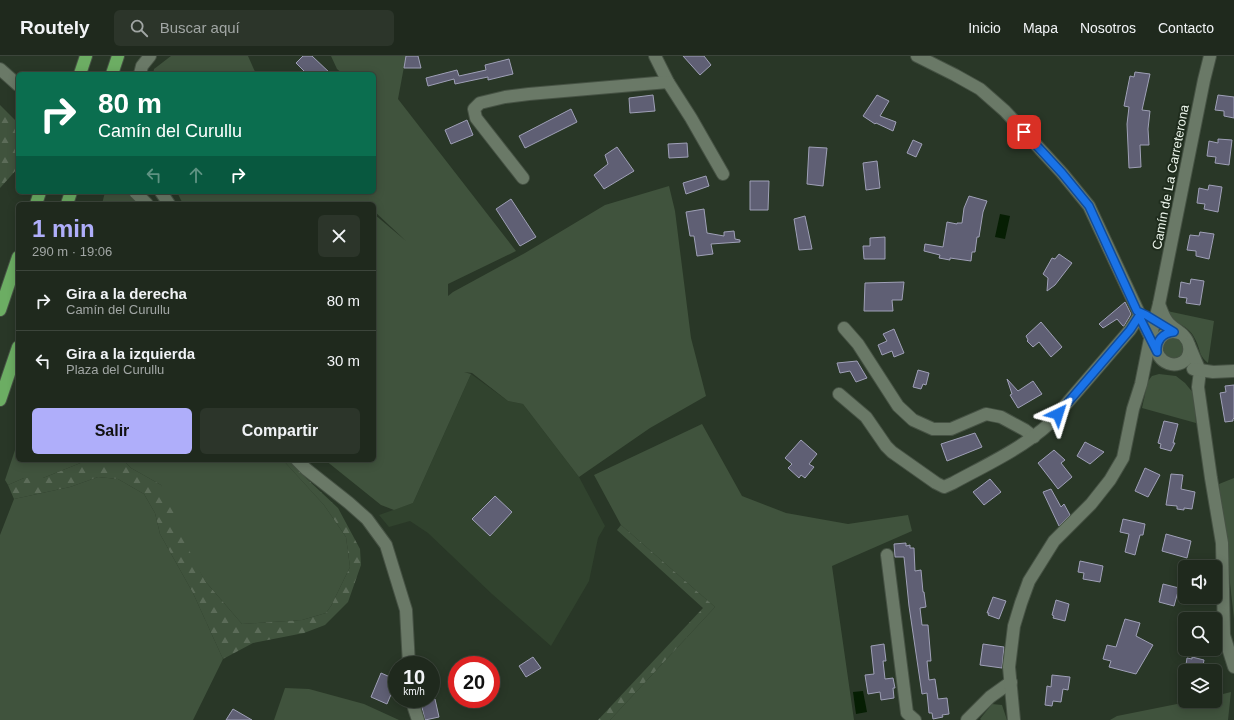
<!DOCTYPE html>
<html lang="es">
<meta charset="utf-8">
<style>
:root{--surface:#1f291d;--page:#2c352a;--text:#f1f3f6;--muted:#a1a6a4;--line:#3c453b;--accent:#afaefa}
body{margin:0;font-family:Arial,sans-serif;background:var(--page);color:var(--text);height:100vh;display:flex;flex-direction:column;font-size:15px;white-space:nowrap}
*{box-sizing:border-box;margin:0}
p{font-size:13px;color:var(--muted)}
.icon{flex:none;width:22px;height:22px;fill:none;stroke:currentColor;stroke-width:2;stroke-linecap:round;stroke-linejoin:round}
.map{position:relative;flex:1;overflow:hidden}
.panel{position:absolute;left:16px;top:146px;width:360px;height:260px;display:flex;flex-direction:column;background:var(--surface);border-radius:6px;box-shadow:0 2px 10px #0003,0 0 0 1px var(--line)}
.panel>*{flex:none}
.top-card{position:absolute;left:16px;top:16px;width:360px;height:122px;border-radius:6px;box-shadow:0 2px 10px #0003,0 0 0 1px var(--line);background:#0b6e4f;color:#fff;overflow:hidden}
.fabs{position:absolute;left:1178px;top:504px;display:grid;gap:8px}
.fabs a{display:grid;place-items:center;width:44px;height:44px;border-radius:6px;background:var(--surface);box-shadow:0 2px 10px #0003,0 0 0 1px var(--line);font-size:20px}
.speed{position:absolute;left:388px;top:600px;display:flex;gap:8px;font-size:20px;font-weight:700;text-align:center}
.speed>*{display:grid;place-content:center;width:52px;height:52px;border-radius:50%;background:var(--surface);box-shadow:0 2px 10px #0003,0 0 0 1px var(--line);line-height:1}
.speed small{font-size:10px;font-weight:400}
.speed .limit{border:6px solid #d22;background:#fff;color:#111}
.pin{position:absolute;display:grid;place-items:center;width:34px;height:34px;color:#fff;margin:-17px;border-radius:8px;box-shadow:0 2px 6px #0006}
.me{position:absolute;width:44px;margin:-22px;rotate:41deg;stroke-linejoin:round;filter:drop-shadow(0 0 3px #0008)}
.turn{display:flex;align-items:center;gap:14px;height:84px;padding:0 16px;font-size:18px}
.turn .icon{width:52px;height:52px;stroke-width:2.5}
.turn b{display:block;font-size:28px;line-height:34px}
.lanes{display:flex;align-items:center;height:38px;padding:0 16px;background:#0003;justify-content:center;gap:20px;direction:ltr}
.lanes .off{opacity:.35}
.round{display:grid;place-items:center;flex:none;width:42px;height:42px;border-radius:6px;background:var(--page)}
.headline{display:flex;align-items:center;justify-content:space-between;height:68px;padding:0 16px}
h1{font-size:24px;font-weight:700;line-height:30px;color:var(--accent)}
.primary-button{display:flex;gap:8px;margin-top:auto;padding:8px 16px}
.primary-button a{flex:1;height:46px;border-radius:6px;background:var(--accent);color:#111;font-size:16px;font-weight:700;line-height:46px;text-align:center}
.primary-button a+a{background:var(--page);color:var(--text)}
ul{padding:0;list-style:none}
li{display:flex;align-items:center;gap:12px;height:60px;padding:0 16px;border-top:1px solid var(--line)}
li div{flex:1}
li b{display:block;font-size:15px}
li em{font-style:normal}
header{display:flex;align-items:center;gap:24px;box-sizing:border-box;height:56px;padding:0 20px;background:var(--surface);border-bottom:1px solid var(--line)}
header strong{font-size:19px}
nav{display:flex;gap:22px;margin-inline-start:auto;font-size:14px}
.search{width:280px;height:36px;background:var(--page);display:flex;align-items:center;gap:10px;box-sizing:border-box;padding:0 14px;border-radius:6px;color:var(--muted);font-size:15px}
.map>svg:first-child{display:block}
</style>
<header>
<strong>Routely</strong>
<div class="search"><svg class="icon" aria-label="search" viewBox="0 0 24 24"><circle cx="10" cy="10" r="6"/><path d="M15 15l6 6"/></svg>Buscar aquí</div>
<nav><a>Inicio</a><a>Mapa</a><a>Nosotros</a><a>Contacto</a></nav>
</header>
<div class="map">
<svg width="1234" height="664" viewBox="0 0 1234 664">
<defs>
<pattern id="forest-firs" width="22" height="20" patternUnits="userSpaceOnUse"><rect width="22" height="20" fill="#40533d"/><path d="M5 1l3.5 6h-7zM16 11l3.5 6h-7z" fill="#5c6c59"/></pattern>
</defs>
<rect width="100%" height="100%" fill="#293727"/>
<path fill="#31432e" d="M471,318L508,345L523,348L579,421L605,470L598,482L589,525L551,590L492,538L428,477L410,465L389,471L379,459L413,447Z"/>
<g fill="#40533d">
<path d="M171,0H248L256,18H153L154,13Z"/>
<path d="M331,0H406L398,43L516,195L448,228V240L453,236L525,197L605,149L669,130L675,155L691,282L706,340L650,372L579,421L523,348L508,345L472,317L464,316L471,318L413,447L394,454L381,449L325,404H374V158L406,185L374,155V148H367L365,146L366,148H183L177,136H374V18H343L337,13Z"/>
<path d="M105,136H126L138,148H102Z"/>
<path d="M1167,255L1214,265L1208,307C1199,299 1201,297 1197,287C1191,272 1183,269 1168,263Z"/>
<path d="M1169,281L1179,282L1184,292L1182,299L1175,303L1164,300L1161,289Z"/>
<path d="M1159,318L1176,320L1185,327L1194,338L1196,367L1142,352L1148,325L1152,320Z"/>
<path d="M702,368L742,440L786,457L848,468L908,459L912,475L832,510L854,664H610L715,551L621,469L594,419Z"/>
<path d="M18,385V404H88L43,422H24L8,429L5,424Z"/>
<path d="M123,404H283L324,449L346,481L350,511L331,550L326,557L302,564L242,568L205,525L174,471L161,429L131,412Z"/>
<path d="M98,421L118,423L144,438L155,457L160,478L193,537L223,603L193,664H0V479L14,443L70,431Z"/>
<path d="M1234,422V563L1219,428Z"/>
<path d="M285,632L309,633L364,648L399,664H274Z"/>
<path d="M1231,636L1228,664H1110L1117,660L1192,645H1215V640Z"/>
<path d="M992,648L1002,649L1007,664H981L980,663Z"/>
</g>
<g fill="url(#forest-firs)">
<path d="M0,49L18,67V112L0,132Z"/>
<path d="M88,404H123L131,412L161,429L172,447L177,471L205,525L242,568L302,564L326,557L331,550L350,511L346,481L324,449L283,404H289L307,423L338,452L360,493L361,509L348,546L325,569L304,577L253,587L223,603L193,537L160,478L155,457L144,438L118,423L98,421L70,431L14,443L8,429L24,422H43Z"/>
<path d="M621,469L715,551L610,664H598L703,552L617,474Z"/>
</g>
<g fill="#061e03">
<path d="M1000,158L1010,160L1005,183L995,181Z"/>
<path d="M863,635L867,656L856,658L853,636Z"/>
</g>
<g fill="#5f5f74" stroke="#9fa0b7">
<path d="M303,0H312L331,18H307L296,7Z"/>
<path d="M406,0H418L421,12H404Z"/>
<path d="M683,0H704L711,9L700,19Z"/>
<path d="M509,3L513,18L488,24V21L455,28L454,23L428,30L426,22L457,14L459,20L486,14L485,9Z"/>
<path d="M1135,16L1150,18L1142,54L1150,55L1148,73L1149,89H1140L1141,111L1129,112L1127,68L1129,51L1124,50L1130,20L1134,21Z"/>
<path d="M653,39L655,55L630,57L629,42Z"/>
<path d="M877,39L889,45L880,60L896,66L893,75L876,67L875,68L863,60Z"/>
<path d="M1218,39L1234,41V62L1224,60V55L1215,54Z"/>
<path d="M571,53L577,66L525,92L519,80Z"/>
<path d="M467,64L473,79L451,88L445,74Z"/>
<path d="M1218,83L1232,84L1229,109L1215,107L1216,101L1207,100L1209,85L1218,87Z"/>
<path d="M913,84L922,88L916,101L907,97Z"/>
<path d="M687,87L688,101L669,102L668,88Z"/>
<path d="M617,91L634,115L604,133L594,119L608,108L605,99Z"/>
<path d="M809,91L827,92L823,130L807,128Z"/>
<path d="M877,105L880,132L866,134L863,107Z"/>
<path d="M706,120L709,130L686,138L683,127Z"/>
<path d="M750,125H769L768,154H750Z"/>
<path d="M1209,129L1222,131L1218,156L1204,153L1205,148L1197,147L1199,132L1208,134Z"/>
<path d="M969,140L987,145L983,156L979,181H977L975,196H972L971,205L950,202V204L939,202L940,199L924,195L925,188L943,191L947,166L957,168V167H962L964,152Z"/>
<path d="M511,143L536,181L520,190L496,153Z"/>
<path d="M704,153L707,177L724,180V176L734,175L735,183L740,184V186L711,188L713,198L697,200L694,180H690L686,156Z"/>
<path d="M805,160L812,193L799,194L794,163Z"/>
<path d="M1200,176L1214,178L1209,203L1196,200V195L1187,194L1190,179L1199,180Z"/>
<path d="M885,181V203H864L863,190H870V182Z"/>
<path d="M1059,198L1072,207L1055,229L1047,235L1048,222L1043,218L1052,202L1055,203Z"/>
<path d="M1191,223L1204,225L1200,249L1186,247L1187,242L1179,241L1181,226L1190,228Z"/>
<path d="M904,226L902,244H892L893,255H864L865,227Z"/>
<path d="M1125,246L1131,258L1124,270H1123L1117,263L1103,272L1099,268Z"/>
<path d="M1041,266L1062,291L1051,301L1039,286L1033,291L1027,285L1028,284L1026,280Z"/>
<path d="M894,273L904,297L894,301L892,295L882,299L878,289L887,285L883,278Z"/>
<path d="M857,305L867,322L856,326L850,315L840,317L837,307Z"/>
<path d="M918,314L929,317L926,329L923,328L921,333L913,331Z"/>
<path d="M1007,323L1018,335L1033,325L1042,338L1018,352L1010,339L1012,338Z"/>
<path d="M1234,329V362L1233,363V365L1225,366L1220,337L1226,336L1225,330Z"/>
<path d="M1164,365L1178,368L1173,387H1175L1171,395L1160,392L1161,388L1158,387Z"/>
<path d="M975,377L982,391L947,405L941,388Z"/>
<path d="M801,384L817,398L809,408L814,411L805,422L801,419L799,422L788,412L792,408L785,402Z"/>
<path d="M1085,386L1104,396L1090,408L1077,400Z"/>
<path d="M1054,394L1065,404L1061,407L1072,421L1058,433L1038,407Z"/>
<path d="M1145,412L1160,419L1148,441L1135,435Z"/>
<path d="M1171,418L1183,419L1181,433L1195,436L1192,453L1184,452V454L1177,453V450L1166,449Z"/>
<path d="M990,423L1001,436L984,449L973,436Z"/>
<path d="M1051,433L1061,451L1064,448L1070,459L1059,470L1043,436Z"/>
<path d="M495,440L512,456L490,480L472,463Z"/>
<path d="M1123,463L1145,468L1143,479H1140L1135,499L1125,496L1129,478L1120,476Z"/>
<path d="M1166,478L1191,485L1187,502L1162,495Z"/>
<path d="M906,487V490L910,489V492H914L915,515L921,514L923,536H924L926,551L920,552L922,569H928L931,605H927L929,624L935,623L938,643L947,642L949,658L942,659L943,661L933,663L932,657H929L927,637L922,638L909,550L904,501H895L894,488Z"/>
<path d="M1080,505L1103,510L1100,526L1083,523L1084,517L1078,516Z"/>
<path d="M1163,528L1179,532L1174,550L1159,546Z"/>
<path d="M993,541L1006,545L999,563L988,559L989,557H987Z"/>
<path d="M1056,544L1069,548L1065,565L1053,562L1054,560L1052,559Z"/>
<path d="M1125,563L1140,567L1136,580L1153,589L1136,618L1109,611L1111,605L1103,603L1107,589L1116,591Z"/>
<path d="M884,588L886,605H883L885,623L893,622L895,632H893L894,642L881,644L880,636L868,638L865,619L874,618L871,590Z"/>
<path d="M983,588L1004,591L1002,612L980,609Z"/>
<path d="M533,601L541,612L526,621L519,610Z"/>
<path d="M1192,601L1204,604L1202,615H1185L1187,602L1192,603Z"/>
<path d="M381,617L397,624L387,648L371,641Z"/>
<path d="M1052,619L1070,621L1068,634L1063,633L1061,646L1053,645L1052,650L1045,649L1047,630L1051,631Z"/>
<path d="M420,643H435L439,661L425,664Z"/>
<path d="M233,653L252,664H226Z"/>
</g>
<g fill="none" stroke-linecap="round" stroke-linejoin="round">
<defs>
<g id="minor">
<path d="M655,0L668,26L691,62L723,118"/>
<path d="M917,0L955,19L980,33L1005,55L1062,117L1089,150L1159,300C1169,315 1192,309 1189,290C1187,277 1173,274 1167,265C1163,260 1161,253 1159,248"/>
<path d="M0,13L18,29"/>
<path d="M140,18L142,10L150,0"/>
<path d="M523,122L476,62L474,53L480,47L505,41L529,38L668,26"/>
<path d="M135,136L147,148"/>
<path d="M161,136L169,148"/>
<path d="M844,272L858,288L898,350L913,364L933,373H951L986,358L1001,361L1025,374L1034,381"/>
<path d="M1189,289L1200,315L1198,331L1211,422L1222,487L1224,579L1234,611"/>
<path d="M1157,296C1156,281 1167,272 1182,278"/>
<path d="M1193,313L1213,316L1234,315"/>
<path d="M839,338L866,361L886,390L892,396L936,427L944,431L953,427C986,409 1021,393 1049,368L1130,274L1139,260"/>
<path d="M297,404L306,413L349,447L367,463L386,489L406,554L409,609"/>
<path d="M887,499L907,657L915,664"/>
<path d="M412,643L414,652L418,664"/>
<path d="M967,664L990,641L1011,626"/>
<path d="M1014,664L1009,611L1014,570L1021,547L1029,525L1054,485L1091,448L1110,424L1123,402L1133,353L1141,328L1150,283L1159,248L1204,24L1210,0"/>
</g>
<g id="highway">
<path d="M80,18L86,0"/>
<path d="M112,18L118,0"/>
<path d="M36,148L40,136"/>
<path d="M67,148L71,136"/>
<path d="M0,254L18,201"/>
<path d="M0,344L18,291"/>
</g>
</defs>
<use href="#minor" stroke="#465244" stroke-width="14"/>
<use href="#highway" stroke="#465244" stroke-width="14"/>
<use href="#minor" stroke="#6a7967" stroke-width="12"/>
<use href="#highway" stroke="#6cad63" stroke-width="12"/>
</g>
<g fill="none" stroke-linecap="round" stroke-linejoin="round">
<defs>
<path id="route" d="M1024,76L1062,117L1089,150L1137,255L1146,259L1174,276C1162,277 1156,285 1157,296L1139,260L1130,274L1058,358"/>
</defs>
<use href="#route" stroke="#114b97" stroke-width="10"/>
<use href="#route" stroke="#1a73e8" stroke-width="7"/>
</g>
<g text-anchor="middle" stroke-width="4" stroke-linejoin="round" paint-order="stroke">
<g font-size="13" fill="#edf6ec" stroke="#1f2c1d">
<text transform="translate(1170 121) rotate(-79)" y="5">Camín de La Carreterona</text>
</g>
</g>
</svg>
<div class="fabs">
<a><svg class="icon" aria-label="sound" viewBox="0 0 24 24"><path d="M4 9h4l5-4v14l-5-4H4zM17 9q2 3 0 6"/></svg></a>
<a><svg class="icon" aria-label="search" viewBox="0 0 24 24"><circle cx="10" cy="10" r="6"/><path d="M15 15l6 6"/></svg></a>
<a><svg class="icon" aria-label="layers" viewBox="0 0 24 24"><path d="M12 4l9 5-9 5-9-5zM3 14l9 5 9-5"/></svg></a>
</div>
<div class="speed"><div>10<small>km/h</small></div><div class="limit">20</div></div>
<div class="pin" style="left:1024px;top:76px;background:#d93025"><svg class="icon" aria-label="arrive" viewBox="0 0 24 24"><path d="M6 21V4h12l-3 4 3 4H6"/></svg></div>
<svg class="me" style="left:1058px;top:358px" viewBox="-20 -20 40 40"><path d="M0-17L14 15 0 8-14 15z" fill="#1a73e8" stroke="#fff" stroke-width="4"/></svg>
<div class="top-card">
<div class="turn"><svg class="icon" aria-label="right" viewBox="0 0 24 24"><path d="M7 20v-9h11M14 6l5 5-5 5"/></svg><div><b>80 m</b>Camín del Curullu</div></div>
<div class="lanes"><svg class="icon off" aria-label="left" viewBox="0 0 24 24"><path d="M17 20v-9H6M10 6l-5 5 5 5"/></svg><svg class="icon off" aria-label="ahead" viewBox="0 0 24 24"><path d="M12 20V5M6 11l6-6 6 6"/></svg><svg class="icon" aria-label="right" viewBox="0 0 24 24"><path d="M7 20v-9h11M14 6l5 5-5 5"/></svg></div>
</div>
<section class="panel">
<div class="headline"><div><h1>1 min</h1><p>290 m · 19:06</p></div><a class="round"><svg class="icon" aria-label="close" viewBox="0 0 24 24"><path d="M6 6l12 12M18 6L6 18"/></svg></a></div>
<ul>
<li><svg class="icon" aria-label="right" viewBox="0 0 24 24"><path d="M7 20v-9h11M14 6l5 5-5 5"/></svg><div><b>Gira a la derecha</b><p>Camín del Curullu</p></div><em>80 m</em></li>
<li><svg class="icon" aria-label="left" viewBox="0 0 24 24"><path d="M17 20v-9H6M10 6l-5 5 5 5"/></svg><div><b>Gira a la izquierda</b><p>Plaza del Curullu</p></div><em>30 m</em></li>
</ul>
<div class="primary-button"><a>Salir</a><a>Compartir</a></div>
</section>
</div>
